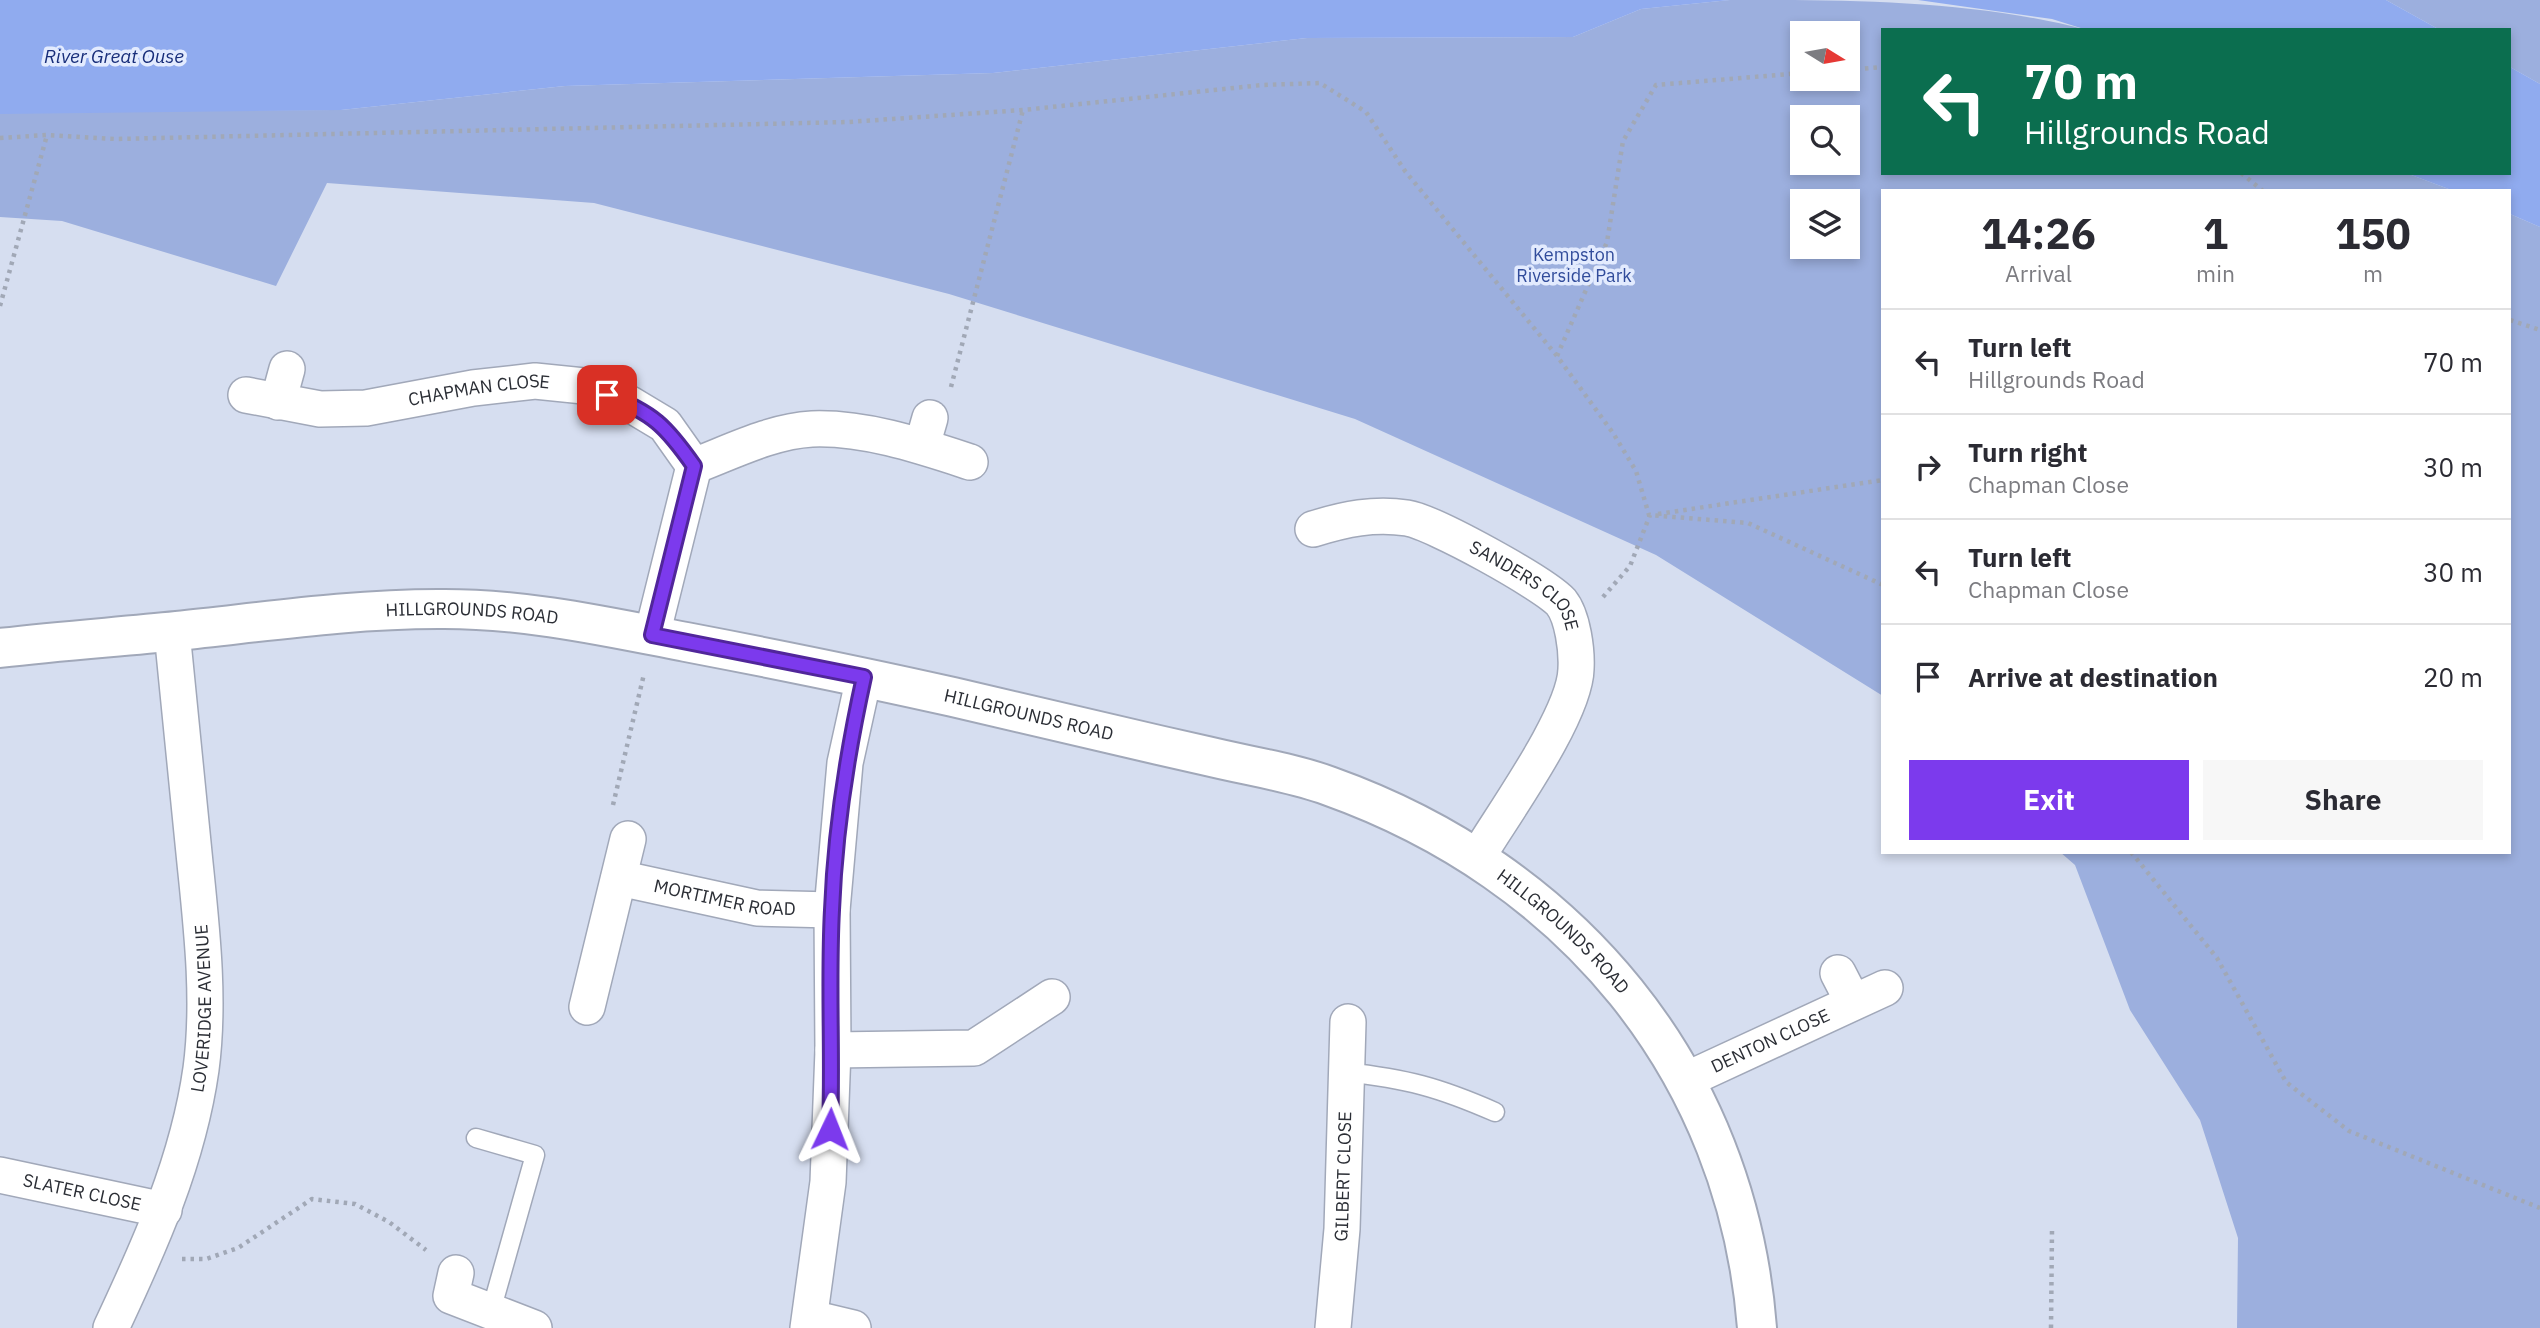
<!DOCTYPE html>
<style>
:root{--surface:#fff;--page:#f7f7f7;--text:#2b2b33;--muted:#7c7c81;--line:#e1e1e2;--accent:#7c3aed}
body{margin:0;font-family:"IBM Plex Sans",sans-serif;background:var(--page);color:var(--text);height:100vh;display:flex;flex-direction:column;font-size:26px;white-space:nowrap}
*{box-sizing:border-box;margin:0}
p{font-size:23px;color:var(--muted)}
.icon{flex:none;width:38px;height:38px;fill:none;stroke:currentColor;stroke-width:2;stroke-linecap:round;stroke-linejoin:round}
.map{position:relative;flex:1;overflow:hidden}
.panel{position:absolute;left:1881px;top:189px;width:630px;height:665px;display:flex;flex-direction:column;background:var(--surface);border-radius:0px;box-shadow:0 4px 10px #0003}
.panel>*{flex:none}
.top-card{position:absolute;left:1881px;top:28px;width:630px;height:147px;border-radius:0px;box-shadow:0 4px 10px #0003;background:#0b6e4f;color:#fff;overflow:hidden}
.needle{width:46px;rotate:101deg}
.controls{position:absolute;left:1790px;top:21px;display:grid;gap:14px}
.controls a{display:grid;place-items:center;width:70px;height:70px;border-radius:0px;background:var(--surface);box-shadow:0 4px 10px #0003;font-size:35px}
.pin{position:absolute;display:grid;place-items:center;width:60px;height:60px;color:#fff;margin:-30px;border-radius:14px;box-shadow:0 4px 10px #0006}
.me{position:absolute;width:77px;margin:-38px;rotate:2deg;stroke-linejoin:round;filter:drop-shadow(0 0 5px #0008)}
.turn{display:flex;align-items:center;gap:24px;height:147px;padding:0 28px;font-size:32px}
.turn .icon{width:91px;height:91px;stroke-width:2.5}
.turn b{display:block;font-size:49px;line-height:60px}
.eta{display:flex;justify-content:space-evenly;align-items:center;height:119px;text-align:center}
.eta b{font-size:42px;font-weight:800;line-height:49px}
.cta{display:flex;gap:14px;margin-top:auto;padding:14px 28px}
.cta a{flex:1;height:80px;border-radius:0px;background:var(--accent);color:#fff;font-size:28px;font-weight:800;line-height:80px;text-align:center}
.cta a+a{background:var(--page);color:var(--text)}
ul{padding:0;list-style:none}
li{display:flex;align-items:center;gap:21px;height:105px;padding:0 28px;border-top:2px solid var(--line)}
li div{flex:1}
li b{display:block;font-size:26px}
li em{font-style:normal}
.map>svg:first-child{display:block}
</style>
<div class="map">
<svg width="2540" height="1328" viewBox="0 0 2540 1328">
<rect width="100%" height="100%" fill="#d6def0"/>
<g fill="#9cafde" fill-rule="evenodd">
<path d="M1730,0C1847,0 1974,0 2087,30H1883V173H2406L2454,191H1883V696L1656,555L1355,419L949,294L594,203L327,183L276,286L62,221L0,217V111L341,110L565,86L993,73L1307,38L1573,37L1641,9ZM1802,33H1848V79H1802ZM1802,117H1848V163H1802ZM1802,201H1848V247H1802Z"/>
<path d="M2386,0H2540V84L2510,67V30H2440Z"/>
<path d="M2510,214L2540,227V1328H2237L2238,1238L2200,1120L2130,1010L2075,865L2060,852H2510Z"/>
</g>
<g fill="#90abef">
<path d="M0,0H1730L1641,9L1573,37L1307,38L993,73L565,86L341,110L0,114Z"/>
<path d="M1918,0H2386L2440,30H2087L2052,19Z"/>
<path d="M2510,67L2540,84V227L2510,214V191H2454L2406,173H2510Z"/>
</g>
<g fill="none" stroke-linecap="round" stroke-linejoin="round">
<defs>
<g id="service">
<path d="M1345,1072C1407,1079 1438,1087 1495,1112"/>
<path d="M476,1138L535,1155L491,1311"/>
</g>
<g id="minor">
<path id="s1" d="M246,395L320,409L366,408L473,388L535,381L584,386L630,404L665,425L694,466L652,635"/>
<path d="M278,402L287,369"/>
<path d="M922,446L930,418"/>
<path d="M694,466C731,452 772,431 812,429C865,427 921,446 970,462"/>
<path id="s2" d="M1313,529C1345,519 1374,513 1407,518C1433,522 1543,583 1561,602C1573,617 1577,651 1576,669C1575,715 1504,813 1478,856"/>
<path id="s3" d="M619,878L757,908L832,910"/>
<path d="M1838,973L1853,1002"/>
<path d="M587,1007L628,839"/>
<path d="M833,1050L974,1048L1052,997"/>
<path id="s4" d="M1686,1080L1885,988"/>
<path id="s5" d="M0,1175L164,1210"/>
<path d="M456,1273L451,1296L534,1328"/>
<path d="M811,1318L853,1328"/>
<path id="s6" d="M111,1328C150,1245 188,1161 201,1069C210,1002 202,931 195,863C188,786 180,709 172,632"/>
<path d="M808,1328L828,1182L833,1050L832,910L845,763L864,677"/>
<path id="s7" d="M1333,1328L1342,1229L1348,1022"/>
</g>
<g id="tertiary">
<path id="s8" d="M0,648C59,641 118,637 177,631C264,622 350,609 438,609C522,608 604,626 686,642C775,659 864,677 953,697C1037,717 1122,737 1207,756C1248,766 1291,772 1329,786C1570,872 1737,1069 1757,1328"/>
</g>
</defs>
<use href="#service" stroke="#a1a8b9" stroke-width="21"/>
<use href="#minor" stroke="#a1a8b9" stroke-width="38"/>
<use href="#tertiary" stroke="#a1a8b9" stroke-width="42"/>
<g stroke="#a1a8b6" stroke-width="4.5" stroke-dasharray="3.5 5" stroke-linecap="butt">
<path d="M1848,70L1883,67"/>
<path d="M0,138L47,135L116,139L848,122L1023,110L1262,85L1320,83L1366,112L1405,171L1557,356L1613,433L1636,471L1649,515L1748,523L1883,585"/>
<path d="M2241,173L2263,191"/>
<path d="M0,306L47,135"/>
<path d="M2510,320L2540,330"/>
<path d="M1557,356L1607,242L1623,141L1656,85L1802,73"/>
<path d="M951,387L1023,110"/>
<path d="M1658,514L1883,480"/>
<path d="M1603,597L1630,566L1650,515"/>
<path d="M613,805L644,674"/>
<path d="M2131,852L2217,958L2286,1082L2349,1131L2540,1208"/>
<path d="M182,1259H206L238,1248L312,1199L355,1204L389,1222L426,1250"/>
<path d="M2051,1328L2052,1230"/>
</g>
<use href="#service" stroke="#fff" stroke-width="18"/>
<use href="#minor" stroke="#fff" stroke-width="35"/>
<use href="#tertiary" stroke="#fff" stroke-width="38"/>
</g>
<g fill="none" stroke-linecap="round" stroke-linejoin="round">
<defs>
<path id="route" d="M607,395C653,413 666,426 694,466L652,635L864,677C847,754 835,831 832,910C828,983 833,1056 830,1129"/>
</defs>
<use href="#route" stroke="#51269a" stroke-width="18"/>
<use href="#route" stroke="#7c3aed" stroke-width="12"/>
</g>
<g text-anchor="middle" stroke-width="7" stroke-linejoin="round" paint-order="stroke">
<g font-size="18" fill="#314c9b" stroke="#e3ebfe">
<text x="1574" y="261">Kempston<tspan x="1574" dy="21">Riverside Park</tspan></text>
</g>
<g font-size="18" fill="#2b2e35" stroke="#e3ebfe">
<text dy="6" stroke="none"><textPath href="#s1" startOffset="236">CHAPMAN CLOSE</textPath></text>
<text dy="6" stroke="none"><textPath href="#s2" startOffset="234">SANDERS CLOSE</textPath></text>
<text dy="6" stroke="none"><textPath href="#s8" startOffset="474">HILLGROUNDS ROAD</textPath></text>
<text dy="6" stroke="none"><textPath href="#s8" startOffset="1041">HILLGROUNDS ROAD</textPath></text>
<text dy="6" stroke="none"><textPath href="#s3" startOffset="108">MORTIMER ROAD</textPath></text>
<text dy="6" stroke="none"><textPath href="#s8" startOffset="1628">HILLGROUNDS ROAD</textPath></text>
<text dy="6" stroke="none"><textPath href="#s6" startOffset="336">LOVERIDGE AVENUE</textPath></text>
<text dy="6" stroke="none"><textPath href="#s4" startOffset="93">DENTON CLOSE</textPath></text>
<text dy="6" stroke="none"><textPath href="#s7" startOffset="152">GILBERT CLOSE</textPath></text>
<text dy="6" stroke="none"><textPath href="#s5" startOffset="84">SLATER CLOSE</textPath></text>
</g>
<g font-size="19" font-style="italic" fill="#182e7a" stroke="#e3ebfe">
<text x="114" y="63">River Great Ouse</text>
</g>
</g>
</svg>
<div class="controls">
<a><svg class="needle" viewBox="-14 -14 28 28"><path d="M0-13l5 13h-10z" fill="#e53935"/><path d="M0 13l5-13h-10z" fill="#7c7c81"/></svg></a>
<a><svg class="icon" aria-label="search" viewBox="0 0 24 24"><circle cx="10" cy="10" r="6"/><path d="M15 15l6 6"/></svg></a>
<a><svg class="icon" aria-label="layers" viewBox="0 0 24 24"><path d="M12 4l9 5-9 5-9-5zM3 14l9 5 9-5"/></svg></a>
</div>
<div class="pin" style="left:607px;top:395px;background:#d93025"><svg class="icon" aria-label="arrive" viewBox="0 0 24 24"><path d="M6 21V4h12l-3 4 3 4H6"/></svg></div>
<svg class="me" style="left:830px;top:1129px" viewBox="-20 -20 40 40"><path d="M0-17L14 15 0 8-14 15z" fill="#7c3aed" stroke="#fff" stroke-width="4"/></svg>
<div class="top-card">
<div class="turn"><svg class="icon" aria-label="left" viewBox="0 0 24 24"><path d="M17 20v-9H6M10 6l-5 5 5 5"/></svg><div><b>70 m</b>Hillgrounds Road</div></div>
</div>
<section class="panel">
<div class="eta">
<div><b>14:26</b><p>Arrival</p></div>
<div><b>1</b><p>min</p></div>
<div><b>150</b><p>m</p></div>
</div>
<ul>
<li><svg class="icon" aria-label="left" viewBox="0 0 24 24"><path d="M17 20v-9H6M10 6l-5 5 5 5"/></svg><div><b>Turn left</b><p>Hillgrounds Road</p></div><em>70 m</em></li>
<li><svg class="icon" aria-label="right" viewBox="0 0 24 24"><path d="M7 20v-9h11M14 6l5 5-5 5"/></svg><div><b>Turn right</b><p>Chapman Close</p></div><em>30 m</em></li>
<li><svg class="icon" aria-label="left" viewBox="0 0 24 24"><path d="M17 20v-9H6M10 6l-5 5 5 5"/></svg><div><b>Turn left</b><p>Chapman Close</p></div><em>30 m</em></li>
<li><svg class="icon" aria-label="arrive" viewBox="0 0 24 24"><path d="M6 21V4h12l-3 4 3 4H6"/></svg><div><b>Arrive at destination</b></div><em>20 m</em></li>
</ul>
<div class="cta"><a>Exit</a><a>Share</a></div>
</section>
</div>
